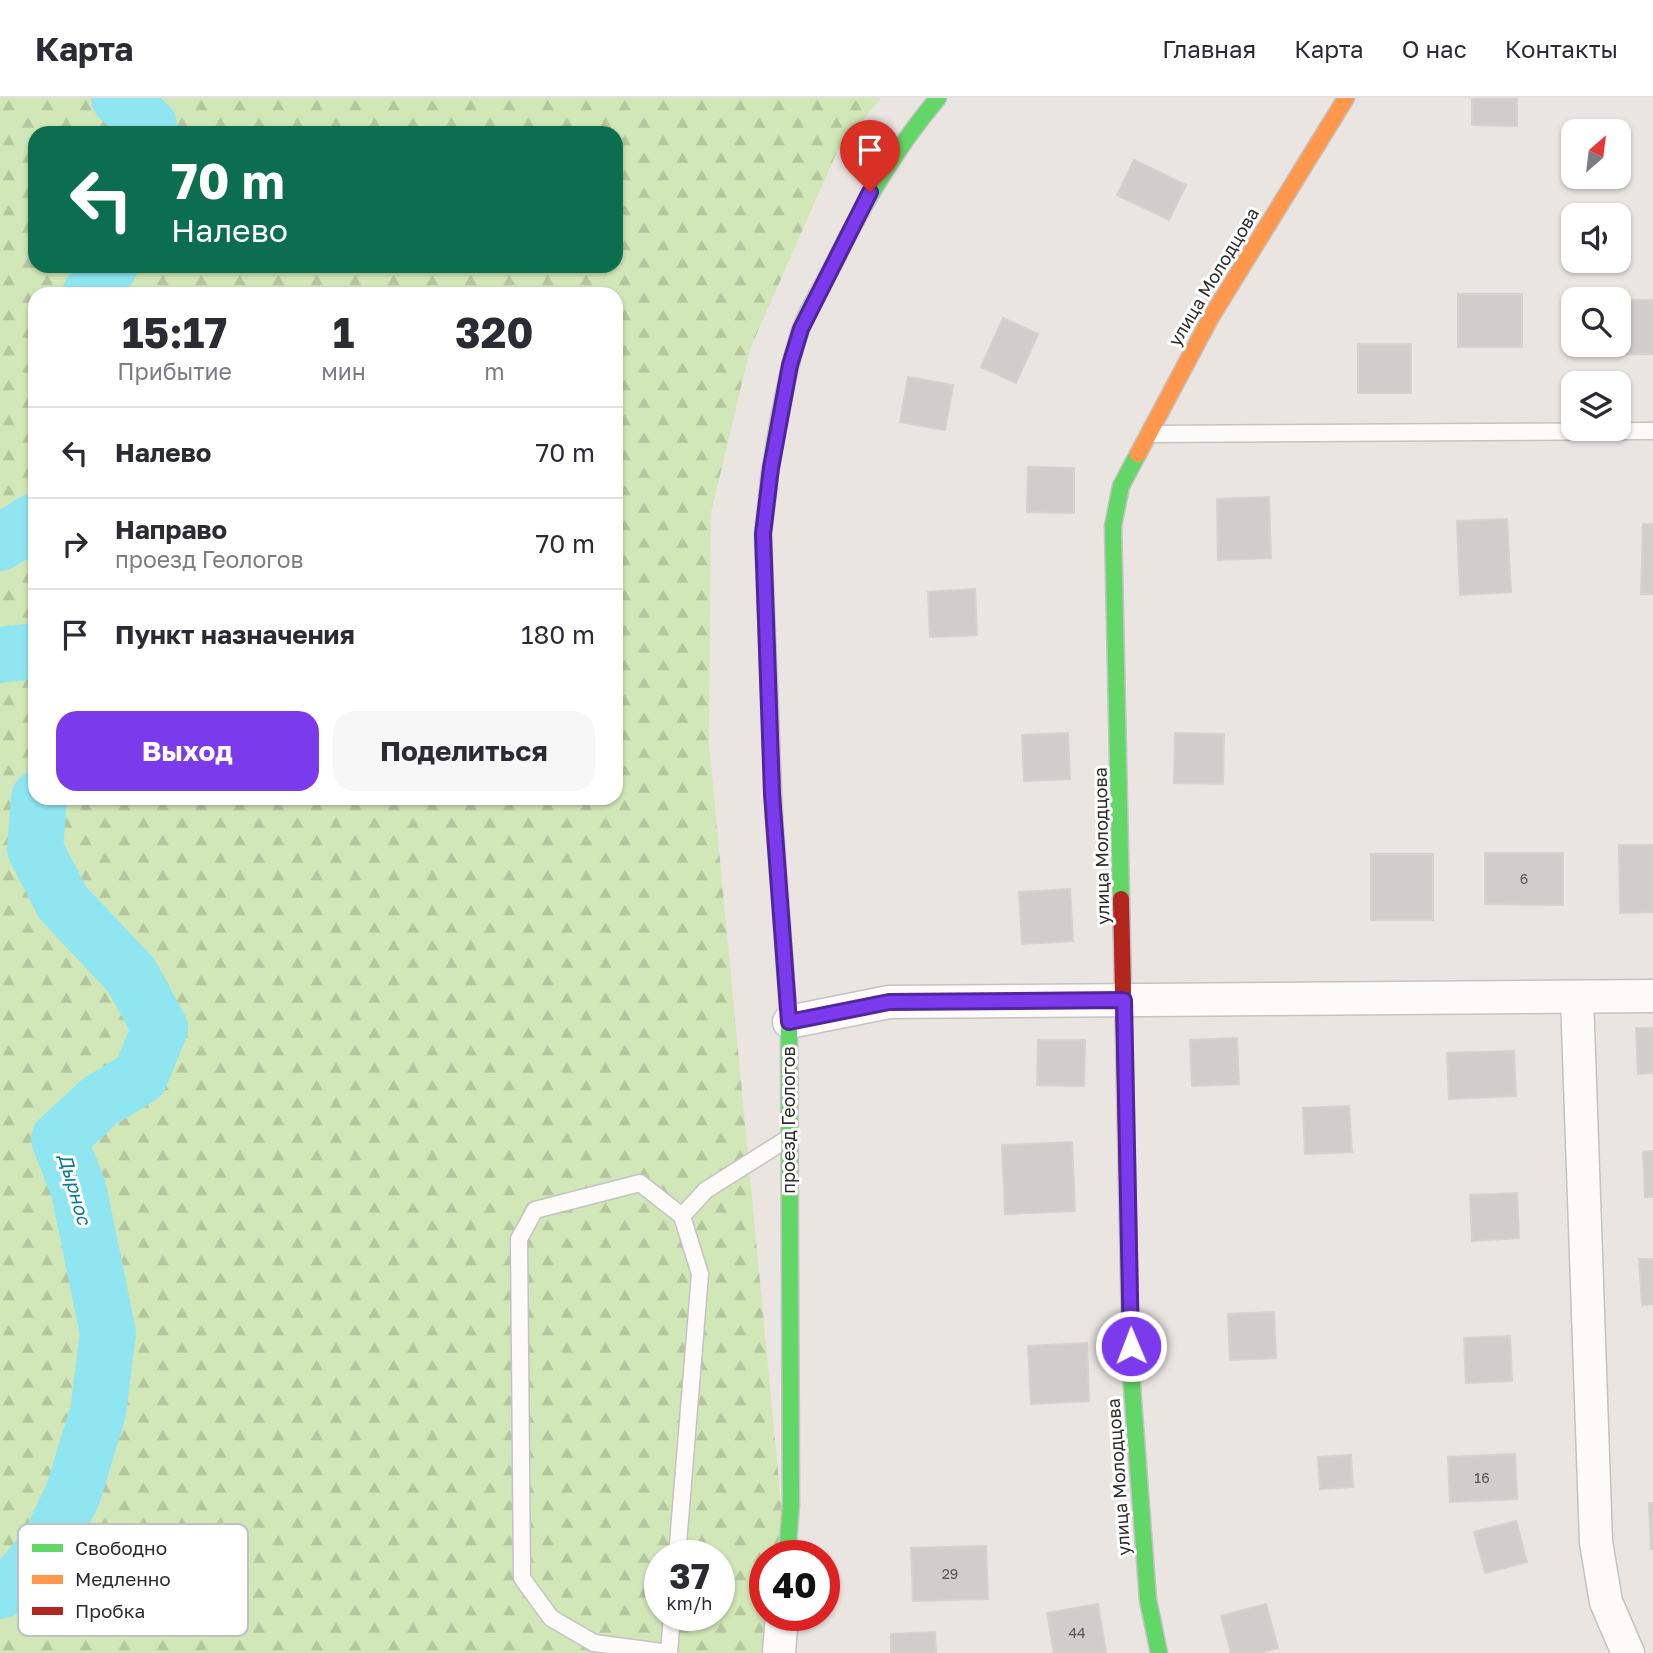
<!DOCTYPE html>
<html lang="ru">
<meta charset="utf-8">
<style>
:root{--surface:#fff;--page:#f7f7f7;--text:#2b2b33;--muted:#7c7c81;--line:#e1e1e2;--accent:#7c3aed}
body{margin:0;font-family:"Golos Text",sans-serif;background:var(--page);color:var(--text);height:100vh;display:flex;flex-direction:column;font-size:26px;white-space:nowrap}
*{box-sizing:border-box;margin:0}
p{font-size:23px;color:var(--muted)}
.icon{flex:none;width:38px;height:38px;fill:none;stroke:currentColor;stroke-width:2;stroke-linecap:round;stroke-linejoin:round}
.map{position:relative;flex:1;overflow:hidden}
.sheet{position:absolute;left:28px;top:189px;width:595px;height:518px;display:flex;flex-direction:column;background:var(--surface);border-radius:21px;box-shadow:0 2px 5px #0004}
.sheet>*{flex:none}
.top-card{position:absolute;left:28px;top:28px;width:595px;height:147px;border-radius:21px;box-shadow:0 2px 5px #0004;background:#0b6e4f;color:#fff;overflow:hidden}
.needle{width:46px;rotate:28deg}
.buttons{position:absolute;left:1561px;top:21px;display:grid;gap:14px}
.buttons a{display:grid;place-items:center;width:70px;height:70px;border-radius:14px;background:var(--surface);box-shadow:0 2px 5px #0004;font-size:35px}
.speed{position:absolute;left:644px;top:1442px;display:flex;gap:14px;font-size:35px;font-weight:700;text-align:center}
.speed>*{display:grid;place-content:center;width:91px;height:91px;border-radius:50%;background:var(--surface);box-shadow:0 2px 5px #0004;line-height:1}
.speed small{font-size:18px;font-weight:400}
.speed .limit{border:10px solid #d22;background:#fff;color:#111}
.pin{position:absolute;display:grid;place-items:center;width:60px;height:60px;color:#fff;margin:-72px -30px;border-radius:50% 50% 50% 0;rotate:-45deg;box-shadow:0 0 7px #0007}
.pin .icon{rotate:45deg}
.me{position:absolute;width:77px;margin:-38px;rotate:359deg;stroke-linejoin:round;filter:drop-shadow(0 0 5px #0008)}
.turn{display:flex;align-items:center;gap:24px;height:147px;padding:0 28px;font-size:32px}
.turn .icon{width:91px;height:91px;stroke-width:2.5}
.turn b{display:block;font-size:49px;line-height:60px}
.eta{display:flex;justify-content:space-evenly;align-items:center;height:119px;text-align:center}
.eta b{font-size:42px;font-weight:700;line-height:49px}
.button{display:flex;gap:14px;margin-top:auto;padding:14px 28px}
.button a{flex:1;height:80px;border-radius:21px;background:var(--accent);color:#fff;font-size:28px;font-weight:700;line-height:80px;text-align:center}
.button a+a{background:var(--page);color:var(--text)}
ul{padding:0;list-style:none}
li{display:flex;align-items:center;gap:21px;height:91px;padding:0 28px;border-top:2px solid var(--line)}
li div{flex:1}
li b{display:block;font-size:26px}
li em{font-style:normal}
header{display:flex;align-items:center;gap:42px;box-sizing:border-box;height:98px;padding:0 35px;background:var(--surface);border-bottom:2px solid var(--line)}
header strong{font-size:33px}
nav{display:flex;gap:38px;margin-inline-start:auto;font-size:24px}
.map>svg:first-child{display:block}
</style>
<header>
<strong>Карта</strong>
<nav><a>Главная</a><a>Карта</a><a>О нас</a><a>Контакты</a></nav>
</header>
<div class="map">
<svg width="1653" height="1555" viewBox="0 0 1653 1555">
<defs>
<pattern id="forest-firs" width="22" height="20" patternUnits="userSpaceOnUse" patternTransform="scale(1.75)"><rect width="22" height="20" fill="#d2e7b8"/><path d="M5 1l3.5 6h-7zM16 11l3.5 6h-7z" fill="#b4c69e"/></pattern>
</defs>
<rect width="100%" height="100%" fill="#eae5e1"/>
<path fill="url(#forest-firs)" fill-rule="evenodd" d="M0,0H881L837,54L750,251L711,415L709,646L786,1458H765V1517H791L795,1555H0ZM35,35H616V168H35ZM35,196H616V700H35ZM660,1458H719V1517H660Z"/>
<g fill="none" stroke-linecap="round" stroke-linejoin="round">
<g stroke="#90e6f0" stroke-width="56">
<path d="M119,0L149,27V35"/>
<path d="M90,196L110,168"/>
<path d="M0,445L35,423"/>
<path d="M0,557L35,553"/>
<path d="M0,1493L17,1485L48,1448L73,1396L98,1314L108,1235L79,1093L59,1041L100,1003L140,979L160,930L131,877L63,805L35,751L39,700"/>
</g>
</g>
<g fill="#d0cdca" stroke="#d5d1cd" stroke-width="2">
<path d="M1472,0H1517V28L1472,27Z"/>
<path d="M1134,62L1186,87L1169,122L1117,97Z"/>
<rect x="1458" y="196" width="64" height="53"/>
<path d="M1619,202H1653V256H1600V247H1619Z"/>
<path d="M1003,220L1038,236L1016,285L981,269Z"/>
<rect x="1358" y="246" width="53" height="49"/>
<path d="M908,279L953,287L945,332L900,324Z"/>
<path d="M1028,369L1074,370V415L1027,414Z"/>
<path d="M1269,399L1271,460L1218,462L1217,401Z"/>
<path d="M1507,421L1511,494L1460,497L1457,423Z"/>
<path d="M1643,426H1653V496H1641Z"/>
<path d="M975,491L977,537L930,539L928,494Z"/>
<path d="M1068,635L1070,681L1024,683L1022,637Z"/>
<path d="M1175,635L1224,636L1223,686L1174,685Z"/>
<path d="M1619,747H1653V814L1620,815Z"/>
<path d="M1485,755H1563V807L1485,806Z"/>
<rect x="1371" y="756" width="62" height="66"/>
<path d="M1070,791L1073,843L1022,846L1019,794Z"/>
<path d="M1636,930H1653V975L1638,976Z"/>
<path d="M1237,940L1239,986L1192,988L1190,942Z"/>
<path d="M1038,942H1085L1084,988L1037,987Z"/>
<path d="M1514,953L1516,998L1449,1001L1447,955Z"/>
<path d="M1349,1008L1352,1054L1305,1056L1303,1010Z"/>
<path d="M1072,1044L1075,1113L1005,1116L1002,1047Z"/>
<path d="M1653,1053V1099H1645L1643,1054Z"/>
<path d="M1517,1095L1519,1140L1472,1143L1470,1097Z"/>
<path d="M1639,1161H1653V1206L1642,1207Z"/>
<path d="M1274,1214L1276,1260L1230,1262L1228,1216Z"/>
<path d="M1510,1238L1512,1283L1466,1285L1464,1240Z"/>
<path d="M1087,1245L1089,1303L1031,1306L1028,1248Z"/>
<path d="M1515,1356L1517,1401L1450,1404L1448,1359Z"/>
<path d="M1351,1357L1353,1389L1320,1391L1318,1359Z"/>
<path d="M1649,1405H1653V1451H1651Z"/>
<path d="M1516,1423L1527,1464L1485,1475L1474,1434Z"/>
<path d="M986,1448L988,1501L913,1503L911,1450Z"/>
<path d="M1098,1506L1106,1555H1054L1047,1515Z"/>
<path d="M1266,1506L1278,1550L1260,1555H1231L1221,1518Z"/>
<path d="M935,1534L936,1555H891V1536Z"/>
</g>
<g fill="none" stroke-linecap="round" stroke-linejoin="round">
<defs>
<g id="lane">
<path d="M1151,336L1653,333"/>
<path d="M682,1118L706,1092L787,1041"/>
<path d="M669,1555L594,1545L551,1520L522,1480L519,1141L535,1112L640,1085L682,1118L700,1176L677,1458"/>
<path d="M669,1555L672,1517"/>
</g>
<g id="street">
<path d="M1577,899L1596,1444L1606,1504L1628,1555"/>
<path d="M789,924L889,904L1653,898"/>
<path d="M779,1555L782,1517"/>
</g>
<g id="fast">
<path d="M770,374C777,329 786,277 800,233C807,212 821,191 831,171C863,107 892,55 938,0"/>
<path d="M774,719L789,924L791,1406L787,1458"/>
<path d="M1121,801L1113,428L1121,388L1138,356"/>
<path d="M1127,1080L1131,1275L1148,1502L1159,1555"/>
</g>
<g id="slow">
<path d="M1138,356L1211,219L1346,0"/>
<path d="M770,374L763,436L774,719"/>
</g>
<path id="jam" d="M1121,801L1127,1080"/>
</defs>
<use href="#lane" stroke="#c3c3c3" stroke-width="19"/>
<use href="#street" stroke="#c3c3c3" stroke-width="35"/>
<use href="#fast" stroke="#c3c3c3" stroke-width="19"/>
<use href="#slow" stroke="#c3c3c3" stroke-width="19"/>
<use href="#jam" stroke="#c3c3c3" stroke-width="19"/>
<use href="#lane" stroke="#fcfbfa" stroke-width="16"/>
<use href="#street" stroke="#fcfbfa" stroke-width="32"/>
<use href="#fast" stroke="#63d668" stroke-width="16"/>
<use href="#slow" stroke="#ff974d" stroke-width="16"/>
<use href="#jam" stroke="#b3261e" stroke-width="16"/>
</g>
<g fill="none" stroke-linecap="round" stroke-linejoin="round">
<defs>
<path id="route" d="M870,94L801,231L790,267L771,370L763,436L772,696L789,924L889,904L1124,902L1131,1248"/>
</defs>
<use href="#route" stroke="#51269a" stroke-width="18"/>
<use href="#route" stroke="#7c3aed" stroke-width="12"/>
</g>
<g text-anchor="middle" stroke-width="6" stroke-linejoin="round" paint-order="stroke">
<g font-size="14" fill="#565554">
<text x="1524" y="786">6</text>
<text x="1482" y="1385">16</text>
<text x="950" y="1481">29</text>
<text x="1077" y="1540">44</text>
</g>
<g font-size="18" fill="#2c2c2c" stroke="#fff">
<text transform="translate(1214 179) rotate(-59)" y="6">улица Молодцова</text>
<text transform="translate(1102 748) rotate(-91)" y="6">улица Молодцова</text>
<text transform="translate(789 1022) rotate(-90)" y="6">проезд Геологов</text>
<text transform="translate(1119 1379) rotate(-94)" y="6">улица Молодцова</text>
</g>
<g font-size="19" font-style="italic" fill="#057c99" stroke="#fff">
<text transform="translate(75 1091) rotate(74)" y="7">Дырнос</text>
</g>
</g>
<rect x="18" y="1426" width="230" height="112" rx="10" fill="#fff" stroke="#c0c0c0" stroke-width="2"/>
<rect x="32" y="1446" width="31" height="8" fill="#63d668"/>
<rect x="32" y="1477" width="31" height="9" fill="#ff974d"/>
<rect x="32" y="1509" width="31" height="8" fill="#b3261e"/>
<g font-size="19" fill="#2c2c2c">
<text x="75" y="1457">Свободно</text>
<text x="75" y="1488">Медленно</text>
<text x="75" y="1520">Пробка</text>
</g>
</svg>
<div class="buttons">
<a><svg class="needle" viewBox="-14 -14 28 28"><path d="M0-13l5 13h-10z" fill="#e53935"/><path d="M0 13l5-13h-10z" fill="#7c7c81"/></svg></a>
<a><svg class="icon" aria-label="sound" viewBox="0 0 24 24"><path d="M4 9h4l5-4v14l-5-4H4zM17 9q2 3 0 6"/></svg></a>
<a><svg class="icon" aria-label="search" viewBox="0 0 24 24"><circle cx="10" cy="10" r="6"/><path d="M15 15l6 6"/></svg></a>
<a><svg class="icon" aria-label="layers" viewBox="0 0 24 24"><path d="M12 4l9 5-9 5-9-5zM3 14l9 5 9-5"/></svg></a>
</div>
<div class="speed"><div>37<small>km/h</small></div><div class="limit">40</div></div>
<div class="pin" style="left:870px;top:94px;background:#d93025"><svg class="icon" aria-label="arrive" viewBox="0 0 24 24"><path d="M6 21V4h12l-3 4 3 4H6"/></svg></div>
<svg class="me" style="left:1131px;top:1248px" viewBox="-20 -20 40 40"><circle r="17" fill="#7c3aed" stroke="#fff" stroke-width="3"/><path d="M0-11L8 9 0 5-8 9z" fill="#fff"/></svg>
<div class="top-card">
<div class="turn"><svg class="icon" aria-label="left" viewBox="0 0 24 24"><path d="M17 20v-9H6M10 6l-5 5 5 5"/></svg><div><b>70 m</b>Налево</div></div>
</div>
<section class="sheet">
<div class="eta">
<div><b>15:17</b><p>Прибытие</p></div>
<div><b>1</b><p>мин</p></div>
<div><b>320</b><p>m</p></div>
</div>
<ul>
<li><svg class="icon" aria-label="left" viewBox="0 0 24 24"><path d="M17 20v-9H6M10 6l-5 5 5 5"/></svg><div><b>Налево</b></div><em>70 m</em></li>
<li><svg class="icon" aria-label="right" viewBox="0 0 24 24"><path d="M7 20v-9h11M14 6l5 5-5 5"/></svg><div><b>Направо</b><p>проезд Геологов</p></div><em>70 m</em></li>
<li><svg class="icon" aria-label="arrive" viewBox="0 0 24 24"><path d="M6 21V4h12l-3 4 3 4H6"/></svg><div><b>Пункт назначения</b></div><em>180 m</em></li>
</ul>
<div class="button"><a>Выход</a><a>Поделиться</a></div>
</section>
</div>
